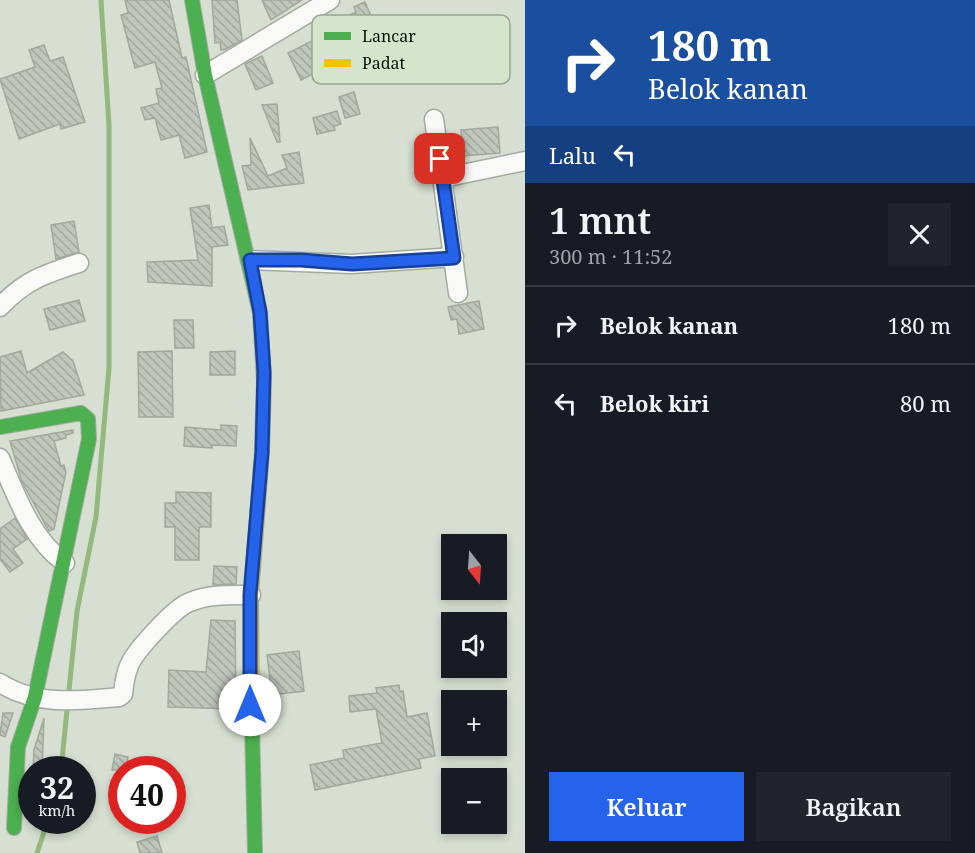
<!DOCTYPE html>
<html lang="id">
<meta charset="utf-8">
<style>
:root{--surface:#171b24;--page:#20242c;--text:#f1f3f6;--muted:#9ea1a6;--line:#363941;--accent:#2563eb}
body{margin:0;font-family:"Noto Serif",serif;background:var(--page);color:var(--text);height:100vh;display:flex;flex-direction:column;font-size:22px;white-space:nowrap}
*{box-sizing:border-box;margin:0}
p{font-size:20px;color:var(--muted)}
.icon{flex:none;width:33px;height:33px;fill:none;stroke:currentColor;stroke-width:2;stroke-linecap:round;stroke-linejoin:round}
.map{position:relative;flex:1;overflow:hidden}
.details{display:flex;flex-direction:column;background:var(--surface);width:450px}
.details>*{flex:none}
.guide{background:#1a4fa0;color:#fff;overflow:hidden}
.needle{width:39px;rotate:163deg}
.tools{position:absolute;left:441px;top:534px;display:grid;gap:12px}
.tools a{display:grid;place-items:center;width:66px;height:66px;border-radius:0px;background:var(--surface);box-shadow:0 3px 9px #0003;font-size:30px}
.speed{position:absolute;left:18px;top:756px;display:flex;gap:12px;font-size:30px;font-weight:700;text-align:center}
.speed>*{display:grid;place-content:center;width:78px;height:78px;border-radius:50%;background:var(--surface);box-shadow:0 3px 9px #0003;line-height:1}
.speed small{font-size:15px;font-weight:400}
.speed .limit{border:9px solid #d22;background:#fff;color:#111}
.pin{position:absolute;display:grid;place-items:center;width:51px;height:51px;color:#fff;margin:-26px;border-radius:12px;box-shadow:0 3px 9px #0006}
.me{position:absolute;width:66px;margin:-33px;rotate:0deg;stroke-linejoin:round;filter:drop-shadow(0 0 4px #0008)}
.turn{display:flex;align-items:center;gap:21px;height:126px;padding:0 24px;font-size:27px}
.turn .icon{width:78px;height:78px;stroke-width:2.5}
.turn b{display:block;font-size:42px;line-height:51px}
.then{display:flex;align-items:center;height:57px;padding:0 24px;background:#0003;gap:12px;font-size:22px}
.round{display:grid;place-items:center;flex:none;width:63px;height:63px;border-radius:0px;background:var(--page)}
.summary{display:flex;align-items:center;justify-content:space-between;height:102px;padding:0 24px}
h1{font-size:36px;font-weight:600;line-height:45px}
.action{display:flex;gap:12px;margin-top:auto;padding:12px 24px}
.action a{flex:1;height:69px;border-radius:0px;background:var(--accent);color:#fff;font-size:24px;font-weight:600;line-height:69px;text-align:center}
.action a+a{background:var(--page);color:var(--text)}
ul{padding:0;list-style:none}
li{display:flex;align-items:center;gap:18px;height:78px;padding:0 24px;border-top:2px solid var(--line)}
li div{flex:1}
li b{display:block;font-size:22px}
li em{font-style:normal}
main{display:flex;flex:1;min-height:0}
.map>svg:first-child{display:block}
</style>
<main>
<div class="map">
<svg width="525" height="853" viewBox="0 0 525 853">
<defs>
<pattern id="building-back-hatch" width="6" height="6" patternUnits="userSpaceOnUse" patternTransform="scale(1.5)"><rect width="6" height="6" fill="#bfc6bc"/><path d="M-1 5l2 2M0 0l6 6M5-1l2 2" fill="none" stroke="#a3a9a0"/></pattern>
</defs>
<rect width="100%" height="100%" fill="#d6dfd2"/>
<g fill="none" stroke-linecap="round" stroke-linejoin="round">
<g stroke="#94b97e" stroke-width="5">
<path d="M61,770L77,611L96,517L109,368V125L101,0"/>
<path d="M37,853L48,820"/>
</g>
</g>
<g fill="url(#building-back-hatch)" stroke="#a1a99e" stroke-width="1.5">
<path d="M125,0H169L182,58L186,57L207,152L185,158L179,135L161,140L155,118L145,120L141,108L159,103L156,89L162,88L155,62L135,68L121,15L128,13Z"/>
<path d="M212,0H237L242,40L226,49L221,50L220,42L215,43Z"/>
<path d="M262,0H302L271,20Z"/>
<path d="M365,2L376,28L342,42L344,45L319,57L315,61L319,71L301,80L288,53L316,39L313,32L356,12L354,7Z"/>
<path d="M44,45L50,61L63,57L85,122L61,129L60,124L19,139L0,79L35,67L29,50Z"/>
<path d="M262,56L273,83L256,90L245,64Z"/>
<path d="M354,92L360,114L345,118L339,97Z"/>
<path d="M277,104L280,142H277L262,105Z"/>
<path d="M337,111L341,124L334,126L335,130L317,134L313,118Z"/>
<path d="M498,127L500,153L463,156L461,130Z"/>
<path d="M250,138L268,176L287,168L282,155L299,152L304,183L248,190L242,166L251,165Z"/>
<path d="M209,205L212,228L224,226L228,245L212,247V286L148,282L147,262L198,260L190,208Z"/>
<path d="M74,221L79,252L56,259L51,225Z"/>
<path d="M79,300L85,321L50,330L44,309Z"/>
<path d="M479,301L484,329L459,334L457,319L451,320L448,307Z"/>
<path d="M174,320H193L194,348H175Z"/>
<path d="M21,351L27,373L63,352L73,361L84,395L1,411L0,357Z"/>
<path d="M172,351L173,417H139L138,352Z"/>
<path d="M235,351V375H210V352Z"/>
<path d="M221,425L237,426L236,446L212,445V448L184,446L185,427L221,430Z"/>
<path d="M73,430V433L66,435V438L54,441L61,466L64,465L66,472L54,529L49,531L22,482L10,441Z"/>
<path d="M176,492L211,493V527H199V560H175V527H165V503H176Z"/>
<path d="M15,518L27,539L13,549L23,563L10,572L0,559V529Z"/>
<path d="M214,566L237,567L236,584L213,585Z"/>
<path d="M211,620L235,621L236,709L168,707L169,670L206,672Z"/>
<path d="M299,651L304,691L272,695L267,655Z"/>
<path d="M399,685L400,692L403,691L407,717L427,713L435,756L419,759L421,768L315,790L310,765L344,758L343,750L382,743L376,709L350,712L349,696L377,693L376,688Z"/>
<path d="M3,713H13L5,737L0,735Z"/>
<path d="M44,718L42,770H33L34,750Z"/>
<path d="M115,754L128,757L126,770H112Z"/>
<path d="M157,836L162,853H140L137,842Z"/>
</g>
<g fill="none" stroke-linecap="round" stroke-linejoin="round">
<defs>
<g id="street">
<path d="M205,75L330,0"/>
<path d="M434,119L458,293"/>
<path d="M443,178L525,161"/>
<path d="M250,260L352,264L454,257"/>
<path d="M0,307C25,280 45,274 79,263"/>
<path d="M0,458C16,495 31,539 65,563"/>
<path d="M0,683C36,706 78,701 119,697L123,694C124,684 125,675 129,666C134,652 175,607 190,602C209,594 231,595 251,595"/>
</g>
<g id="fast">
<path d="M192,0L205,75L260,313L264,380"/>
<path d="M0,427L81,413L88,419L89,439L35,697L18,747L14,828"/>
<path d="M252,724L255,853"/>
</g>
<path id="slow" d="M252,724L251,595L262,452L264,380"/>
</defs>
<use href="#street" stroke="#a3aa9f" stroke-width="21"/>
<use href="#fast" stroke="#a3aa9f" stroke-width="16"/>
<use href="#slow" stroke="#a3aa9f" stroke-width="16"/>
<use href="#street" stroke="#f9faf8" stroke-width="18"/>
<use href="#fast" stroke="#4caf50" stroke-width="14"/>
<use href="#slow" stroke="#ffc107" stroke-width="14"/>
</g>
<g fill="none" stroke-linecap="round" stroke-linejoin="round">
<defs>
<path id="route" d="M250,705V595L262,452L264,371L260,312L250,260H301L352,264L454,258L440,159"/>
</defs>
<use href="#route" stroke="#184099" stroke-width="15"/>
<use href="#route" stroke="#2563eb" stroke-width="10"/>
</g>
<rect x="312" y="15" width="198" height="69" rx="9" fill="#d5e5cc" stroke="#98a591" stroke-width="1.5"/>
<rect x="324" y="32" width="27" height="8" fill="#4caf50"/>
<rect x="324" y="59" width="27" height="8" fill="#ffc107"/>
<g font-size="16" fill="#090f07">
<text x="362" y="42">Lancar</text>
<text x="362" y="69">Padat</text>
</g>
</svg>
<div class="tools">
<a><svg class="needle" viewBox="-14 -14 28 28"><path d="M0-13l5 13h-10z" fill="#e53935"/><path d="M0 13l5-13h-10z" fill="#9ea1a6"/></svg></a>
<a><svg class="icon" aria-label="sound" viewBox="0 0 24 24"><path d="M4 9h4l5-4v14l-5-4H4zM17 9q2 3 0 6"/></svg></a>
<a>+</a>
<a>−</a>
</div>
<div class="speed"><div>32<small>km/h</small></div><div class="limit">40</div></div>
<div class="pin" style="left:440px;top:159px;background:#d93025"><svg class="icon" aria-label="arrive" viewBox="0 0 24 24"><path d="M6 21V4h12l-3 4 3 4H6"/></svg></div>
<svg class="me" style="left:250px;top:705px" viewBox="-20 -20 40 40"><circle r="19" fill="#fff"/><path d="M0-13L10 11 0 6-10 11z" fill="#2563eb"/></svg>
</div>
<section class="details">
<div class="guide">
<div class="turn"><svg class="icon" aria-label="right" viewBox="0 0 24 24"><path d="M7 20v-9h11M14 6l5 5-5 5"/></svg><div><b>180 m</b>Belok kanan</div></div>
<div class="then">Lalu<svg class="icon" aria-label="left" viewBox="0 0 24 24"><path d="M17 20v-9H6M10 6l-5 5 5 5"/></svg></div>
</div>
<div class="summary"><div><h1>1 mnt</h1><p>300 m · 11:52</p></div><a class="round"><svg class="icon" aria-label="close" viewBox="0 0 24 24"><path d="M6 6l12 12M18 6L6 18"/></svg></a></div>
<ul>
<li><svg class="icon" aria-label="right" viewBox="0 0 24 24"><path d="M7 20v-9h11M14 6l5 5-5 5"/></svg><div><b>Belok kanan</b></div><em>180 m</em></li>
<li><svg class="icon" aria-label="left" viewBox="0 0 24 24"><path d="M17 20v-9H6M10 6l-5 5 5 5"/></svg><div><b>Belok kiri</b></div><em>80 m</em></li>
</ul>
<div class="action"><a>Keluar</a><a>Bagikan</a></div>
</section>
</main>
